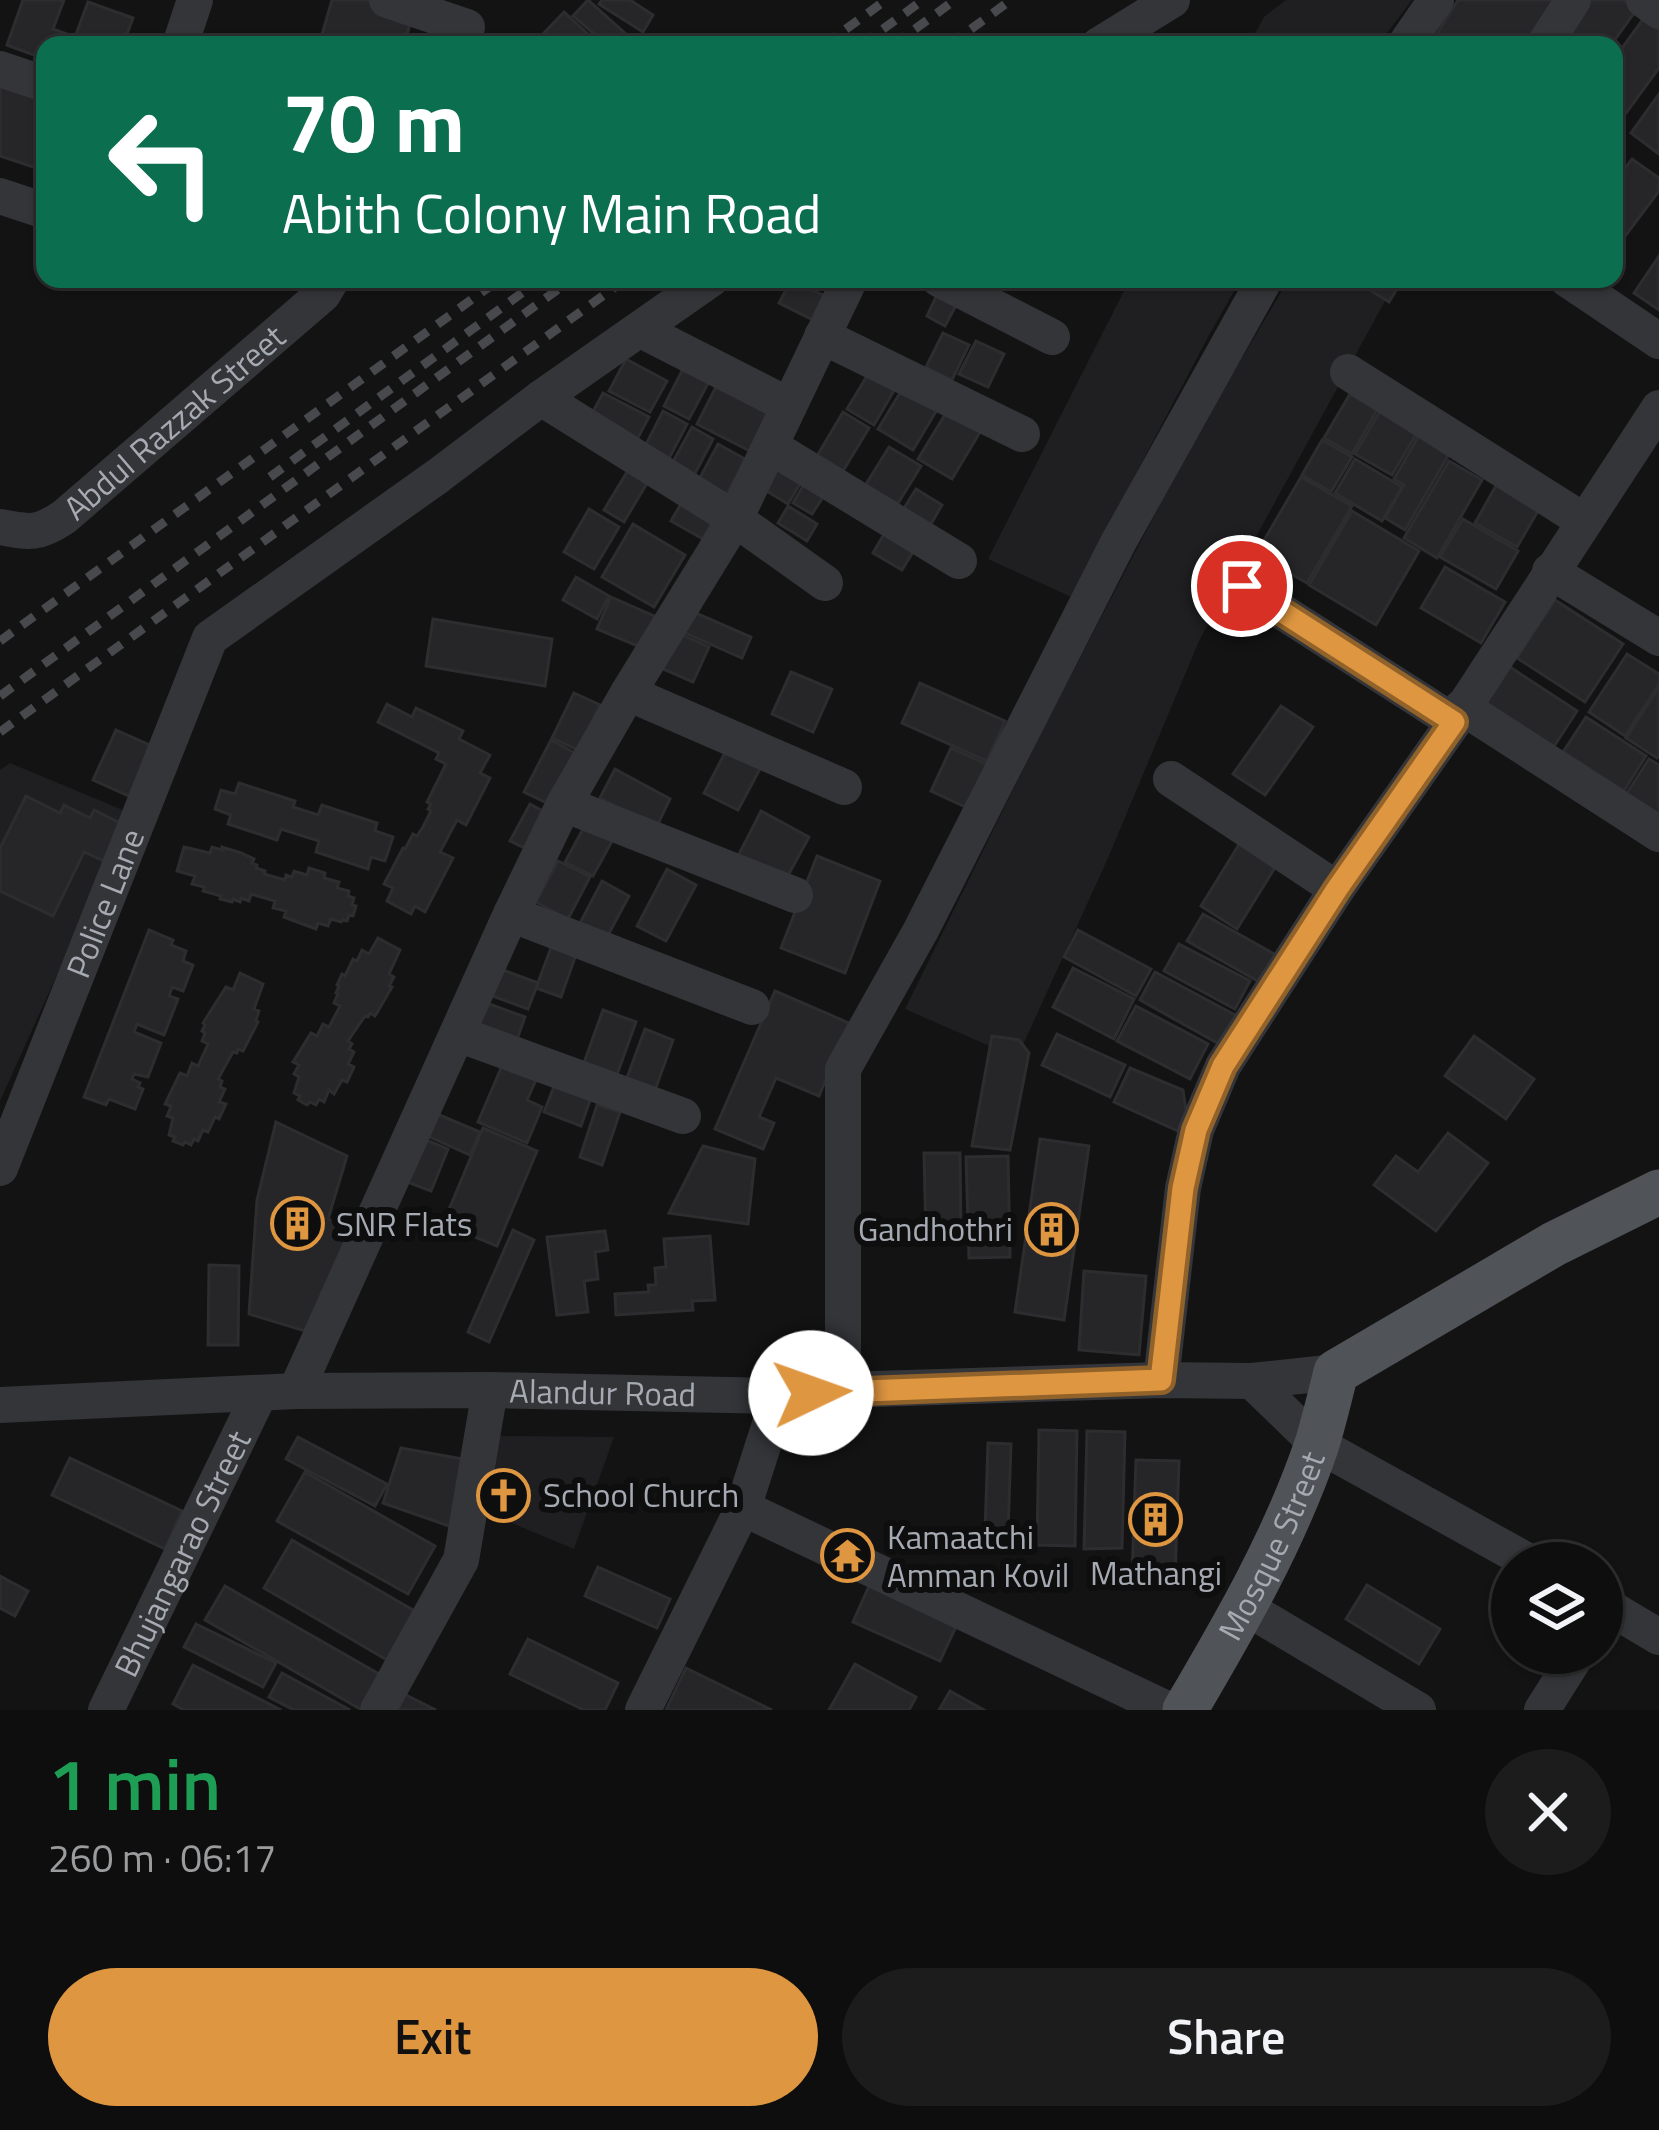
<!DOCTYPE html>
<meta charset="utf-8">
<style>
:root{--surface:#0e0e0f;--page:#1c1c1d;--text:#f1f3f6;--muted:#9b9c9e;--line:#2e2e2f;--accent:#df9640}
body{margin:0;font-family:"Titillium Web",sans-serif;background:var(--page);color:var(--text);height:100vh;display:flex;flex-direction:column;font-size:45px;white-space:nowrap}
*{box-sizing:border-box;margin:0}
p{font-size:39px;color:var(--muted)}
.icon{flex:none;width:66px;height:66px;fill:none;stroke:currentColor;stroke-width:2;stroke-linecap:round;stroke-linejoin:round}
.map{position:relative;height:1710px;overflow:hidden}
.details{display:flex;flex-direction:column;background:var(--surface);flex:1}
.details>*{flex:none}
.hud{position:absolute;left:36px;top:36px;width:1587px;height:252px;border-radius:24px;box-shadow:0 3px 9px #0004,0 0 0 3px var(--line);background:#0b6e4f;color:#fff;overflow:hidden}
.controls{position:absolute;left:1491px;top:1542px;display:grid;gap:24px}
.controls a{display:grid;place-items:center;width:132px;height:132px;border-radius:50%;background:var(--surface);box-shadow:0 3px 9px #0004,0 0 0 3px var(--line);font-size:60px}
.pin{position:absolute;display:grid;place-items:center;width:102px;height:102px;color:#fff;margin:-51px;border:6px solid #fff;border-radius:50%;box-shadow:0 3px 12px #0007}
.me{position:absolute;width:132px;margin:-66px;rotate:87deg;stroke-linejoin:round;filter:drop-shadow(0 0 9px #0008)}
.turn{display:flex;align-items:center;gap:42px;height:252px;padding:0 48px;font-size:54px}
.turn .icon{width:156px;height:156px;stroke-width:2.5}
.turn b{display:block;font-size:84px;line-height:102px}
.round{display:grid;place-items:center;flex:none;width:126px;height:126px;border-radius:63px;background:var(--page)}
.overview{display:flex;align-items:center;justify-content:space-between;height:204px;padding:0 48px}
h1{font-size:72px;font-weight:600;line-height:90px;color:#1e9e55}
.action{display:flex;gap:24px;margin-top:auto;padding:24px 48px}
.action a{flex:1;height:138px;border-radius:72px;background:var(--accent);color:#111;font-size:48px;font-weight:600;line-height:138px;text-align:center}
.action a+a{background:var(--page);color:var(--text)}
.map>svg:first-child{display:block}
</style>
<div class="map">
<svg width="1659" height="1710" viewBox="0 0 1659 1710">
<rect width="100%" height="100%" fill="#131314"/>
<g fill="#1f1f21">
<path d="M1286,0H1412L1378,45H1249L1264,17Z"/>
<path d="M1130,279H1241L1209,335L1071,597L988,559Z"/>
<path d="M1289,279H1397L1199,641L1108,858L1017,1058L905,1009L1044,727L1195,437Z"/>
<path d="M10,763L130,813L0,1101V770Z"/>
<path d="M494,1436L614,1437L574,1549L478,1509Z"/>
</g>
<g fill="#262628" stroke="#2d2d30" stroke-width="3">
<path d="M23,0H64L53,29L75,37L88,2L133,18L123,45H45V59L7,45Z"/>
<path d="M332,0H367L413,14L404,45H319Z"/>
<path d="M588,0L626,34L616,45H607L573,16Z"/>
<path d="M602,0H630L653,15L643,32L599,4Z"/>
<path d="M1458,0H1560L1530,45H1430Z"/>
<path d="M1586,0H1623L1637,9L1611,45H1554Z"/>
<path d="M564,12L600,45H552L542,35Z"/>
<path d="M1644,18L1659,30V68L1621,120L1614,115V59Z"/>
<path d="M0,84L45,99V171L0,156Z"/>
<path d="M1659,94V154L1631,133Z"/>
<path d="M1632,159L1659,178V191L1614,251V183Z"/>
<path d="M1659,256V310L1634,293Z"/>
<path d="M1352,279H1403L1389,302Z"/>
<path d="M791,280L829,298L817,322L779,303Z"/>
<path d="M941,286L961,296L945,326L927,316Z"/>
<path d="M943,333L969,345L952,380L926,367Z"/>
<path d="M976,341L1004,354L988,387L959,374Z"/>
<path d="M626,359L667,381L650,412L609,391Z"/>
<path d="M687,361L713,374L689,419L664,406Z"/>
<path d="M870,371L896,387L874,425L847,409Z"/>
<path d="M719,381L772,408L750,451L697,424Z"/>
<path d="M903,388L938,408L913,450L878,429Z"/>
<path d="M603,393L649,417L634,445L588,421Z"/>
<path d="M1350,394L1377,410L1352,454L1324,438Z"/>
<path d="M1383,406L1420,428L1392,475L1355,454Z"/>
<path d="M949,408L983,427L952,479L918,459Z"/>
<path d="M663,411L687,424L665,466L641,454Z"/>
<path d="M843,412L869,428L843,471L817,456Z"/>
<path d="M692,427L713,439L690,483L668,471Z"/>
<path d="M1421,432L1452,449L1405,530L1385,518L1404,485L1394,479Z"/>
<path d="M1322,440L1352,457L1331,492L1302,475Z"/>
<path d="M718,444L745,459L721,506L693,491Z"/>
<path d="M889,447L921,466L892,513L860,494Z"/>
<path d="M1355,459L1402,487L1382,521L1335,493Z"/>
<path d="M1449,461L1482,480L1437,558L1404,538Z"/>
<path d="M633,462L653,473L624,522L604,510Z"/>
<path d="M781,463L804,477L788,504L765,490Z"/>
<path d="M1301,477L1352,506L1307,583L1256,554Z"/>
<path d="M807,479L827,491L812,514L793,503Z"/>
<path d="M1497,484L1539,509L1517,547L1475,523Z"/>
<path d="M916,489L942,505L928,529L901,513Z"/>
<path d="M685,497L716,515L703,539L671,521Z"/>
<path d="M788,506L817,524L807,541L778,523Z"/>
<path d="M589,509L619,527L594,569L564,552Z"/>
<path d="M1352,511L1419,551L1376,625L1309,585Z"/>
<path d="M1463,519L1518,551L1496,589L1440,557Z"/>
<path d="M633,524L685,555L654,607L602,577Z"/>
<path d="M887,529L916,547L902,570L873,553Z"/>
<path d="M1445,567L1505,602L1481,643L1421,608Z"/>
<path d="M576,577L609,596L597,619L563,600Z"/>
<path d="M611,597L661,619L647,650L597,629Z"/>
<path d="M1555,600L1623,644L1585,702L1517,658Z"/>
<path d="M691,611L751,637L742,658L683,632Z"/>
<path d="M433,619L552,639L545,686L426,666Z"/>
<path d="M678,633L709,647L693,682L663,669Z"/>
<path d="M1627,654L1659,674V684L1625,736L1589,712Z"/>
<path d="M1510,667L1577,711L1553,748L1486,704Z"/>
<path d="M791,672L832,689L813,732L772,714Z"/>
<path d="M920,683L1005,721L987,761L902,723Z"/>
<path d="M1659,687V755L1657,758L1626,738Z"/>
<path d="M574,693L600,705L578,750L552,738Z"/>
<path d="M387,704L412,717L416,708L463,731L459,739L490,755L480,773L490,778L466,825L457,820L440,852L453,858L425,912L415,906L411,914L387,901L393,888L384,884L403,848L405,849L413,834L417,836L423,827L431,811L428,809L431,804L427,802L446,764L436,759L439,753L378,722Z"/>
<path d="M1281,706L1313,727L1265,795L1233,774Z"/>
<path d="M1586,717L1646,756L1624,791L1563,752Z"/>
<path d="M116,730L152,746L129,796L93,780Z"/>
<path d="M551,740L575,753L549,804L524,792Z"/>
<path d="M728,747L762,765L738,810L704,793Z"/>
<path d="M951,748L993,767L974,811L931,791Z"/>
<path d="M1649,759L1659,765V822L1623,799Z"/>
<path d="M615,769L670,799L656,828L600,798Z"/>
<path d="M239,783L295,801L293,807L318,815L322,805L377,823L375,831L393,837L385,861L371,857L368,869L316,852L319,841L281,829L277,840L228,824L231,815L215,809L221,790L235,794Z"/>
<path d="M26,796L60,813L64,805L90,818L94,810L122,824L104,861L84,852L53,916L0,891V848Z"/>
<path d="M530,804L552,816L533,852L510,841Z"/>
<path d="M761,811L809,837L785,881L738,856Z"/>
<path d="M589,818L617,832L593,876L565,862Z"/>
<path d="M1243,838L1279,861L1237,929L1201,906Z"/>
<path d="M184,847L210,853L212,847L222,850V847L241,853L254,859L252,863L257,865L256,868L265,871L264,874L285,880L286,875L292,877L294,871L307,875L309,868L325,873L324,878L339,882L337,888L349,891L348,896L354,898L352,905L356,906L353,916L349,915L347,921L342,920L341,922L331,919L328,926L318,923L316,929L284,917L286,911L273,908L275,901L251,894L249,901L241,898L240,902L233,899L232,902L220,899L221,896L203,891L204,887L192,884L195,876L177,871Z"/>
<path d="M817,856L880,881L845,973L781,948Z"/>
<path d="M558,861L590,877L568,919L536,902Z"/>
<path d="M667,869L696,885L666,941L637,926Z"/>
<path d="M602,881L629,896L607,937L580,923Z"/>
<path d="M1203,914L1276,955L1261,983L1187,941Z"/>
<path d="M149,930L173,940L171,945L186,951L183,961L193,965L183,991L172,987L169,996L178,999L164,1035L137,1024L134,1032L161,1043L148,1077L134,1074L132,1079L140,1083L138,1087L143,1089L135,1109L109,1099L106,1105L84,1097Z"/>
<path d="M1078,930L1151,969L1136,996L1064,957Z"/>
<path d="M555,937L579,946L561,997L536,988Z"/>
<path d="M378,938L400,950L389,974L394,977L389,986L392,987L375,1016L370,1013L368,1017L365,1016L348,1041L352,1044L349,1049L354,1052L348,1064L354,1067L347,1082L342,1080L334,1094L329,1090L324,1102L319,1099L316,1105L310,1102L307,1105L298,1100L300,1096L294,1093L299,1077L294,1074L299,1065L293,1062L311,1033L317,1036L323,1024L329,1027L340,1006L334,1003L338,994L336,993L339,986L337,985L342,974L345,976L353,959L357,961L362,950L369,954Z"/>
<path d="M1179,944L1250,981L1235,1009L1164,971Z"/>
<path d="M1073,968L1134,999L1114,1039L1053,1007Z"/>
<path d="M500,969L538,983L528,1009L490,995Z"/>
<path d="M1155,972L1237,1016L1221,1045L1140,1000Z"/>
<path d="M240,973L263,984L254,1009L259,1011L256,1020L258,1022L243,1051L238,1049L237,1053L233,1052L218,1079L222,1081L220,1087L225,1089L219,1102L226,1104L219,1119L215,1117L208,1132L203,1130L198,1141L194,1139L191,1145L185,1142L183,1145L173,1141L175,1137L169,1135L173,1118L167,1116L171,1106L165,1104L180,1073L187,1076L192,1063L198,1066L208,1044L202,1041L205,1033L202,1031L205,1025L203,1023L226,987L233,990Z"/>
<path d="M775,991L849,1023L819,1096L776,1078L759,1117L774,1123L763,1149L715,1129Z"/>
<path d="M484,1002L525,1017L516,1042L475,1027Z"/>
<path d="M1136,1006L1208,1044L1190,1079L1117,1041Z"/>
<path d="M603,1010L636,1022L615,1080L582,1068Z"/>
<path d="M645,1029L673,1040L654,1093L625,1083Z"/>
<path d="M1057,1034L1125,1065L1110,1097L1042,1065Z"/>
<path d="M992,1036L1019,1040L1029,1053L1010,1150L972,1146Z"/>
<path d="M1474,1036L1534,1079L1506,1119L1445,1076Z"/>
<path d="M502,1066L536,1080L527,1100L542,1107L527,1143L478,1122Z"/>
<path d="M1130,1068L1183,1090L1186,1111L1178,1131L1114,1102Z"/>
<path d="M557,1079L593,1092L581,1126L544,1112Z"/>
<path d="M597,1105L620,1112L602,1165L580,1157Z"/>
<path d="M430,1111L480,1132L470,1155L421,1133Z"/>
<path d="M276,1122L347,1156L328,1219L350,1229L305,1331L249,1314L257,1200Z"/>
<path d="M483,1128L537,1151L497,1246L443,1224Z"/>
<path d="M1448,1133L1488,1163L1436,1231L1374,1185L1396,1156L1418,1172Z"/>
<path d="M419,1137L448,1149L431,1191L402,1180Z"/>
<path d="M1040,1139L1089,1146L1064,1320L1015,1312Z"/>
<path d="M703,1146L755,1159L748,1224L669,1213Z"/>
<path d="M924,1153H960L961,1238H926Z"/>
<path d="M1008,1156L1010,1257L969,1258L966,1157Z"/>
<path d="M513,1230L534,1240L489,1342L468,1332Z"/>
<path d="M605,1231L608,1250L595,1252L598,1279L584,1281L588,1312L557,1315L547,1237Z"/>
<path d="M710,1236L715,1300L692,1301L693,1310L616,1315L615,1294L649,1292L648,1285H656L655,1268L666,1267L664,1239Z"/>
<path d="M209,1265L239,1266L238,1345H208Z"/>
<path d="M1084,1271L1146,1276L1139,1355L1079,1350Z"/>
<path d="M1039,1430L1077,1431L1075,1546L1037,1545Z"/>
<path d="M1087,1431L1125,1432L1122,1548L1084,1549Z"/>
<path d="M298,1437L387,1484L375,1506L286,1459Z"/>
<path d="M988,1443L1011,1444L1008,1533L985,1532Z"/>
<path d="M401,1448L468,1460L452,1527L383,1503Z"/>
<path d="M70,1458L182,1511L165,1549L52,1495Z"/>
<path d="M1136,1460L1179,1461L1175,1578L1132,1577Z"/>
<path d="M305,1472L435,1546L408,1594L277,1521Z"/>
<path d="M292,1540L420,1614L392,1663L264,1588Z"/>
<path d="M598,1567L670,1599L657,1628L585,1596Z"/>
<path d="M874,1575L961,1616L940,1661L853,1622Z"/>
<path d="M0,1576L28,1591L15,1616L0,1608Z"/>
<path d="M1367,1585L1440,1629L1419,1664L1346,1619Z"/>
<path d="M225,1586L386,1678L362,1710L205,1620Z"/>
<path d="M196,1624L276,1663L263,1687L184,1647Z"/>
<path d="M528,1639L618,1683L605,1710H584L510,1674Z"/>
<path d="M855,1664L916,1697L909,1710H829Z"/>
<path d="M193,1665L281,1710H184L173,1704Z"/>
<path d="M686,1668L772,1710H666Z"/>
<path d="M282,1673L350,1710H294L269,1697Z"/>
<path d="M950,1691L984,1710H939Z"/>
<path d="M404,1694L436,1710H397Z"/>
</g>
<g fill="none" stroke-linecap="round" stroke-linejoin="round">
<g stroke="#343539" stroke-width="36">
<path d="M387,0L467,27"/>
<path d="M1644,0L1659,11"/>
<path d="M180,45L195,0"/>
<path d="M1099,45L1172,0"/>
<path d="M1405,45L1436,0"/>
<path d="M1544,45L1573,0"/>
<path d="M0,69L45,84"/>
<path d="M0,196L45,211"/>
<path d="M939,279L1052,337"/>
<path d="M1567,279L1659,341"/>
<path d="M641,330L788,405"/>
<path d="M822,336L1022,434"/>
<path d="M1348,372L1584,521"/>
<path d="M541,398L735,519L825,583"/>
<path d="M770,446L959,561"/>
<path id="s1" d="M0,527C30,533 39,534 64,517L323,294L332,279"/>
<path d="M1550,571L1659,638"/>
<path d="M1242,586L1454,722"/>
<path d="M628,693L844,787"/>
<path d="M1462,707L1659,834"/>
<path d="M1171,779L1337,889"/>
<path d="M564,804L795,895"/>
<path d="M511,914L752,1007"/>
<path d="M458,1034L683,1116"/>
<path id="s2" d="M0,1168L210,638L438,476L541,398L711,279"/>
<path d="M1161,1380L1183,1188L1196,1130L1223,1066L1337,889L1454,722L1659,408"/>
<path d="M1252,1381L1317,1444L1531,1563"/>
<path d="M843,1390V1069L921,930L1118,543L1265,279"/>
<path d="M296,1391L511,914L564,804L628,693L735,519L850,279"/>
<path id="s3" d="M0,1405L296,1391L490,1390L779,1396L843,1390L1161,1380L1252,1381L1336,1372"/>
<path d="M743,1508L1169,1710"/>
<path d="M1602,1603L1659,1637"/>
<path d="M1245,1607L1418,1710"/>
<path id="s4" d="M106,1710L259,1395"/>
<path d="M378,1710L461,1560L490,1390"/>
<path d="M643,1710L743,1508L779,1396"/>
<path d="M1542,1710L1578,1653"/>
</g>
<path stroke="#505357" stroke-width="45" id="s5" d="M1185,1710C1235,1625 1285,1539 1317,1444C1324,1421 1330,1396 1336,1372L1554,1244L1659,1192"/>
<g stroke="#47494d" stroke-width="9" stroke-dasharray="15 12" stroke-linecap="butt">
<path d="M824,45L886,0"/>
<path d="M861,45L923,0"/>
<path d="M893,45L955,0"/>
<path d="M949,45L1011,0"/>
<path d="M270,477L541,279"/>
<path d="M0,641L500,279"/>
<path d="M0,696L572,279"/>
<path d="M0,732L626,279"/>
</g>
</g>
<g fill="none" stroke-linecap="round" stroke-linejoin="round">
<defs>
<path id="route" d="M811,1393L1161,1380L1183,1188L1196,1130L1223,1066L1337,889L1454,722L1242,586"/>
</defs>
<use href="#route" stroke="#91622a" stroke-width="30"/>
<use href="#route" stroke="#df9640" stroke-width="21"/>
</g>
<defs>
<symbol id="building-ring" viewBox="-11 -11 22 22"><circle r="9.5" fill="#0e0e0f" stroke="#df9640" stroke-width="1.5"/><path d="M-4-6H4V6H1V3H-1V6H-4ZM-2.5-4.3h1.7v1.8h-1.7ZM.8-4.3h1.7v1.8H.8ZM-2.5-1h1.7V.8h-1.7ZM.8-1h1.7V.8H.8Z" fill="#df9640"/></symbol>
<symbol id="church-ring" viewBox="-11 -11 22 22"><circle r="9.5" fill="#0e0e0f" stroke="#df9640" stroke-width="1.5"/><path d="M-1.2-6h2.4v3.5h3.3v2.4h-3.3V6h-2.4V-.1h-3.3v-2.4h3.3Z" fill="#df9640"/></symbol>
<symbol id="temple-ring" viewBox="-11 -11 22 22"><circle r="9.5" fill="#0e0e0f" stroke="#df9640" stroke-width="1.5"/><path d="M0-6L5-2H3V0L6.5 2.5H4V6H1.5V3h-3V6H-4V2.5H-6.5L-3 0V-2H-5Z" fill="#df9640"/></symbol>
</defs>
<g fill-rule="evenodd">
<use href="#building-ring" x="268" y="1194" width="59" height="59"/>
<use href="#building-ring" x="1022" y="1200" width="59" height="59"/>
<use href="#church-ring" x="474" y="1466" width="59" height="59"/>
<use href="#building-ring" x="1126" y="1490" width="59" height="59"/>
<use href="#temple-ring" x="818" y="1526" width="59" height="59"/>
</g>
<g text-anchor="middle" stroke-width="12" stroke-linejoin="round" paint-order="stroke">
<g font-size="33" fill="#a6abb3" stroke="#0e0e0f">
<text dy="12" stroke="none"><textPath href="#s1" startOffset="213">Abdul Razzak Street</textPath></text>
<text dy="12" stroke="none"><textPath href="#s2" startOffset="285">Police Lane</textPath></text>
<text dy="12" stroke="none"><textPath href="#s3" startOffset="603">Alandur Road</textPath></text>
<text dy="12" stroke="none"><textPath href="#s5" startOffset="186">Mosque Street</textPath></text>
<text dy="12" stroke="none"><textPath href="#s4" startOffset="174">Bhujangarao Street</textPath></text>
</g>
<g font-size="33" fill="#a6abb3" stroke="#0e0e0f" text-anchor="start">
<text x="336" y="1236">SNR Flats</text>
<text x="1013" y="1241" text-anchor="end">Gandhothri</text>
<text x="543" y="1507">School Church</text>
<text x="887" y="1549">Kamaatchi<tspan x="887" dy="38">Amman Kovil</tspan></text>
<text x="1156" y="1585" text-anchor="middle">Mathangi</text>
</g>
</g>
</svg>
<div class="controls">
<a><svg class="icon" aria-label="layers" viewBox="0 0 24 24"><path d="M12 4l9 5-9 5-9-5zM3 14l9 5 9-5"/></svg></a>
</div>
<div class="pin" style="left:1242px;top:586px;background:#d93025"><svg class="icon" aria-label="arrive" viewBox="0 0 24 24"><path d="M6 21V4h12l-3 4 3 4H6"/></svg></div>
<svg class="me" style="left:811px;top:1393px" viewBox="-20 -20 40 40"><circle r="19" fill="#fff"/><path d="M0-13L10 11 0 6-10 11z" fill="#df9640"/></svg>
<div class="hud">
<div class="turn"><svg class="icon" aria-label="left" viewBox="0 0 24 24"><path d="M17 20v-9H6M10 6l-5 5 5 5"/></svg><div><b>70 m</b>Abith Colony Main Road</div></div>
</div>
</div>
<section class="details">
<div class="overview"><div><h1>1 min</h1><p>260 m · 06:17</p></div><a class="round"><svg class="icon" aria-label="close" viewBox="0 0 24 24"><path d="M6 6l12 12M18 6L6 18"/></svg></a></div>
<div class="action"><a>Exit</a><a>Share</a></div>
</section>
